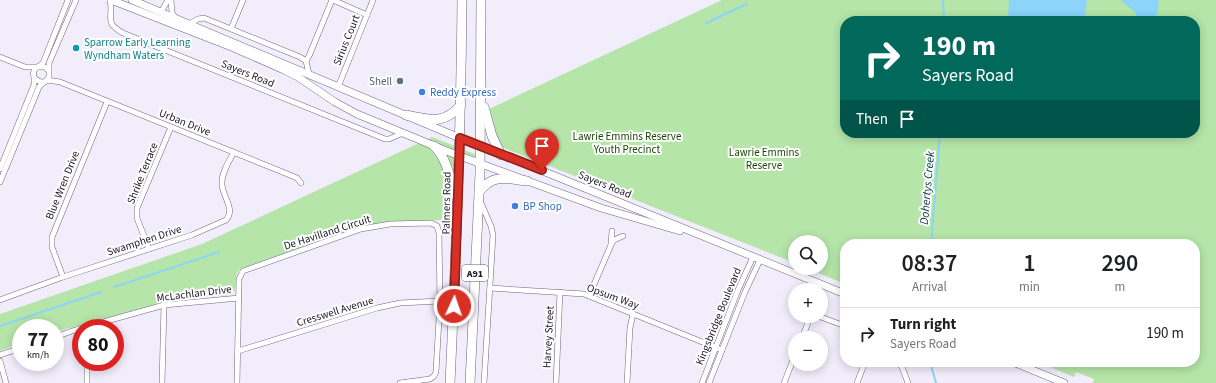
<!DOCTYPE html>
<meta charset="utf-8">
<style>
:root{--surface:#fff;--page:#f2f2f2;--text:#202124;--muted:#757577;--line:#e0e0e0}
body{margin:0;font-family:"Source Sans 3",sans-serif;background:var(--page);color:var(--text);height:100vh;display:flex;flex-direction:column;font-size:15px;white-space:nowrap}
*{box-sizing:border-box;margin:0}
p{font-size:13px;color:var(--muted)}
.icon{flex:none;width:22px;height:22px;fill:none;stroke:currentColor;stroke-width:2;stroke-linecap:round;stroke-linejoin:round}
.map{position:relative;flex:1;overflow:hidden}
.panel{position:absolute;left:840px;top:239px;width:360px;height:128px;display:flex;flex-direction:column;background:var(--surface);border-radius:16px;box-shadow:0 2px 10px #0003}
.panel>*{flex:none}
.guide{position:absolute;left:840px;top:16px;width:360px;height:122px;border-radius:16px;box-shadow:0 2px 10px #0003;background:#00695c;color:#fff;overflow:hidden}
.fabs{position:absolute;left:788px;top:235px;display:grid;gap:8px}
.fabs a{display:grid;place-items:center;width:40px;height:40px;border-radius:50%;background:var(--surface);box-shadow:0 2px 10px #0003;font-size:20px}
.speed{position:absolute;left:12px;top:319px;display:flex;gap:8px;font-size:20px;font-weight:700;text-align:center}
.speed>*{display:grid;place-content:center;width:52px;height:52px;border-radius:50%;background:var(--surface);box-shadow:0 2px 10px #0003;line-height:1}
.speed small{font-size:10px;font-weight:400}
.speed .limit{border:6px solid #d22;background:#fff;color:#111}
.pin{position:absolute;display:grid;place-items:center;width:34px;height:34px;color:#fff;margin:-41px -17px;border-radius:50% 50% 50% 0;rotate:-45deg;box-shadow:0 0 4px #0007}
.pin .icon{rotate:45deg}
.me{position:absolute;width:44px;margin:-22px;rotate:3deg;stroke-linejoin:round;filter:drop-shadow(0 0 3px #0008)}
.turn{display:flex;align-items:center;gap:14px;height:84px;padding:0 16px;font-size:18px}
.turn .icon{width:52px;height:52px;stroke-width:2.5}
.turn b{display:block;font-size:28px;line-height:34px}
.then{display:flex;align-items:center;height:38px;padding:0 16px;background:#0003;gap:8px;font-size:15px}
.eta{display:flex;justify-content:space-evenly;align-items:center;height:68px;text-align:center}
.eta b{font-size:24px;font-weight:600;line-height:28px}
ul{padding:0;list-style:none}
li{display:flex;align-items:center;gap:12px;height:52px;padding:0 16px;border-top:1px solid var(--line)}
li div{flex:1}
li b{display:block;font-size:15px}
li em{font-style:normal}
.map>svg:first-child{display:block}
</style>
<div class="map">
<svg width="1216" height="383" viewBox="0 0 1216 383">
<rect width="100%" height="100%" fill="#f1edfb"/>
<g fill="#b5e5a8" fill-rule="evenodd">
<path d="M722,0H1216V383H1093L1094,379L1076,372L1074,377L1038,362H1195V244H845V284L806,268H821V242H795V263L501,147L490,119L489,109ZM845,21H1195V133H845Z"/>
<path d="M432,137L477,155L443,171L446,186L444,220L394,222L358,228L240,269C232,276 240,288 231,295L176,299L164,302L55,332V328H21V343L0,351V314L202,244Z"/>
</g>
<g fill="#8cd4f9">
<path d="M1009,0H1087L1085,15L1087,21H1008Z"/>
<path d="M1121,0H1159L1156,21H1135L1136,13Z"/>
</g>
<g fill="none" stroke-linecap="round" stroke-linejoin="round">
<g stroke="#8cd4f9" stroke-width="2">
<path d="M943,0L944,21"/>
<path d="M706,23L747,4"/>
<path d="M931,244L940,133"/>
<path d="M114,287L219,252"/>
<path d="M0,326L101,292"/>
<path d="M930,362L936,383"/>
</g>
<defs>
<g id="minor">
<path d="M110,0C114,18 103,22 123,33L385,139H389L403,133"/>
<path d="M171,0L172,12L175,18"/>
<path d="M333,0L367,15"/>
<path d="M161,12L168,0"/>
<path d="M189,24L198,19L204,18L300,57L306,61L309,74"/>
<path d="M231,29L243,0"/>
<path d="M0,57L25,67H38"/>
<path d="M306,61L309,56L332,0"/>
<path d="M39,67H45L49,71V77L45,82C38,83 30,77 35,69C37,67 41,65 43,63L68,0"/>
<path d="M49,70V63L76,0"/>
<path d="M47,80L60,82L290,175L297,178L301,183"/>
<path d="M338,87L373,0"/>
<path d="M0,169L34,85V77"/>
<path d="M0,182L39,87L44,82"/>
<path d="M481,203L491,226L493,235L484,383"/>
<path d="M611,244L612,231"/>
<path d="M149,249L137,218V208L171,127"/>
<path d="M63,277L52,247V237L107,102"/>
<path d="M490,288L584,294L722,350"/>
<path d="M589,296L611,245L614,240L623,236"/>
<path d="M0,300L63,277L192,235L226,220C236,209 222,196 222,184C221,174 229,161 234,152"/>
<path d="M818,316L845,326"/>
<path d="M82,328L164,305L239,298"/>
<path d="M55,337L81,328"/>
<path d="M802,338L809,320L815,316"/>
<path d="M238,351L377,308L400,303L440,301"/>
<path d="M0,355L21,348"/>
<path d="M0,361L6,383"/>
<path d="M87,362V383"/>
<path d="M897,362L902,367L908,383"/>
<path d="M162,383L164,305"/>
<path d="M237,383L239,279L243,271L361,229L390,224L431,223L437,226L439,233L440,301L436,372L434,376L430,379L400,383"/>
<path d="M556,383L560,292"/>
<path d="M627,383L630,328L633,314"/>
<path d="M702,383L738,290L753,257"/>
<path d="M709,383L745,292L760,260"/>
<path d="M784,383L795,355"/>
<path d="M857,383L865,362"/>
</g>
<g id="secondary">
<path d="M111,0L234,48L284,70L298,77L335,102L357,114L449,152L601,208L680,231"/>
<path d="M132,0L481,147L528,165L845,294"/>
<path d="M1013,362L1064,383"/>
</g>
<g id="trunk">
<path d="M484,107L492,136L501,155"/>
<path d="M406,115C430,120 444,125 461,105"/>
<path d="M434,146C446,156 451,181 455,195"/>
<path d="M479,192C494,173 506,179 527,181"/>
<path d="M450,383C456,255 461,128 462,0"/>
<path d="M470,383L480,173L481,0"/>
</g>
</defs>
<use href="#minor" stroke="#6d6481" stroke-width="6"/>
<use href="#secondary" stroke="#6d6481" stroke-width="8"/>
<use href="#trunk" stroke="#6d6481" stroke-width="10"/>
<use href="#minor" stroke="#fff" stroke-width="5"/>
<use href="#secondary" stroke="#fff" stroke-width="7"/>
<use href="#trunk" stroke="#fff" stroke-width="9"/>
</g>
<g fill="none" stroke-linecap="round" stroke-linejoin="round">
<defs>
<path id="route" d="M454,306L460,138L542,170"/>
</defs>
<use href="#route" stroke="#8d1f18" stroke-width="10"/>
<use href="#route" stroke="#d93025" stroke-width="7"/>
</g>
<circle fill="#0f9aa8" stroke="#fff" stroke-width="1.5" cx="76" cy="48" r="4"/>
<circle fill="#5c6f8a" stroke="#fff" stroke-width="1.5" cx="400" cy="81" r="4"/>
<g fill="#3f7fe0" stroke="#fff" stroke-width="1.5">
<circle cx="422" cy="92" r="4"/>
<circle cx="515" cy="206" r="4"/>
</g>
<g text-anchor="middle" stroke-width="4" stroke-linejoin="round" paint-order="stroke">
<rect fill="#fff" stroke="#5f5d65" stroke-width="1" x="462" y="265" width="26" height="16" rx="3"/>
<g font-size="10" font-weight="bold" fill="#1b1723">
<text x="475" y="277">A91</text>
</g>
<g font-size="11" fill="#1b1723" stroke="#fff">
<text transform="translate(346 40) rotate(-68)" y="4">Sirius Court</text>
<text transform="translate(248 73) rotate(22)" y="4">Sayers Road</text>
<text transform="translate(185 122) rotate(22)" y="4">Urban Drive</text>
<text transform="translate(142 173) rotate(-68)" y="4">Shrike Terrace</text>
<text transform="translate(605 184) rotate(22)" y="4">Sayers Road</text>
<text transform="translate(62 185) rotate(-68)" y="4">Blue Wren Drive</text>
<text transform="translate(446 203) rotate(-89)" y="4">Palmers Road</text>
<text transform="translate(327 232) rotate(-18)" y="4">De Havilland Circuit</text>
<text transform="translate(144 240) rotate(-18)" y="4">Swamphen Drive</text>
<text transform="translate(194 293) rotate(-7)" y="4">McLachlan Drive</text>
<text transform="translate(613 296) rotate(20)" y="4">Opsum Way</text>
<text transform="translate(335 311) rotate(-17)" y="4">Cresswell Avenue</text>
<text transform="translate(718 316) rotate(-68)" y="4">Kingsbridge Boulevard</text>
<text transform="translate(548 337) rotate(-87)" y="4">Harvey Street</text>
</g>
<g font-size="11" fill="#0d838f" stroke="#fff" text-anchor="start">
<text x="84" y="46">Sparrow Early Learning<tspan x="84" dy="13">Wyndham Waters</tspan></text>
</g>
<g font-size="11" fill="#4e5e75" stroke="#fff" text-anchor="end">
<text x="392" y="85">Shell</text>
</g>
<g font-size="11" fill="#366cbe" stroke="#fff" text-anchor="start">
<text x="430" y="96">Reddy Express</text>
<text x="523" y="210">BP Shop</text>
</g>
<g font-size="11" fill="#164a01" stroke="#fff">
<text x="627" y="140">Lawrie Emmins Reserve<tspan x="627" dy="13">Youth Precinct</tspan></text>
<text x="764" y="156">Lawrie Emmins<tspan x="764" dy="13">Reserve</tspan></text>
</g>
<g font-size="12" font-style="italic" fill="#053244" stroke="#fff">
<text transform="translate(927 188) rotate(-85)" y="4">Dohertys Creek</text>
</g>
</g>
</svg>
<div class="fabs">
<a><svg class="icon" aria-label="search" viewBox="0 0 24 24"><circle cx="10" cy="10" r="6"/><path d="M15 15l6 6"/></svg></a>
<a>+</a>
<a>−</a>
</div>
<div class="speed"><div>77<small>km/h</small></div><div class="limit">80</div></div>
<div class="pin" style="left:542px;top:170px;background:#d93025"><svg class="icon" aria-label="arrive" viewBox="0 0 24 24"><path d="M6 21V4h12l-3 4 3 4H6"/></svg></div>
<svg class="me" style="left:454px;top:306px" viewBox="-20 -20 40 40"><circle r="17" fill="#d93025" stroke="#fff" stroke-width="3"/><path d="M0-11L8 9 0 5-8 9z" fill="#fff"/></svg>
<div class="guide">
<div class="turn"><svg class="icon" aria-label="right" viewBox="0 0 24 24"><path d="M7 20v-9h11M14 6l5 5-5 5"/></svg><div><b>190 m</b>Sayers Road</div></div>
<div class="then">Then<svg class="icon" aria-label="arrive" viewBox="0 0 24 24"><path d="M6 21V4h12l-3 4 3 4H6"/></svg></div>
</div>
<section class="panel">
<div class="eta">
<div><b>08:37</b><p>Arrival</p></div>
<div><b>1</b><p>min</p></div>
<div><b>290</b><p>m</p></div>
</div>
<ul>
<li><svg class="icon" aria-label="right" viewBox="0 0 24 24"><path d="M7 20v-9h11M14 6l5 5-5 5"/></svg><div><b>Turn right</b><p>Sayers Road</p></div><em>190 m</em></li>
</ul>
</section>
</div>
